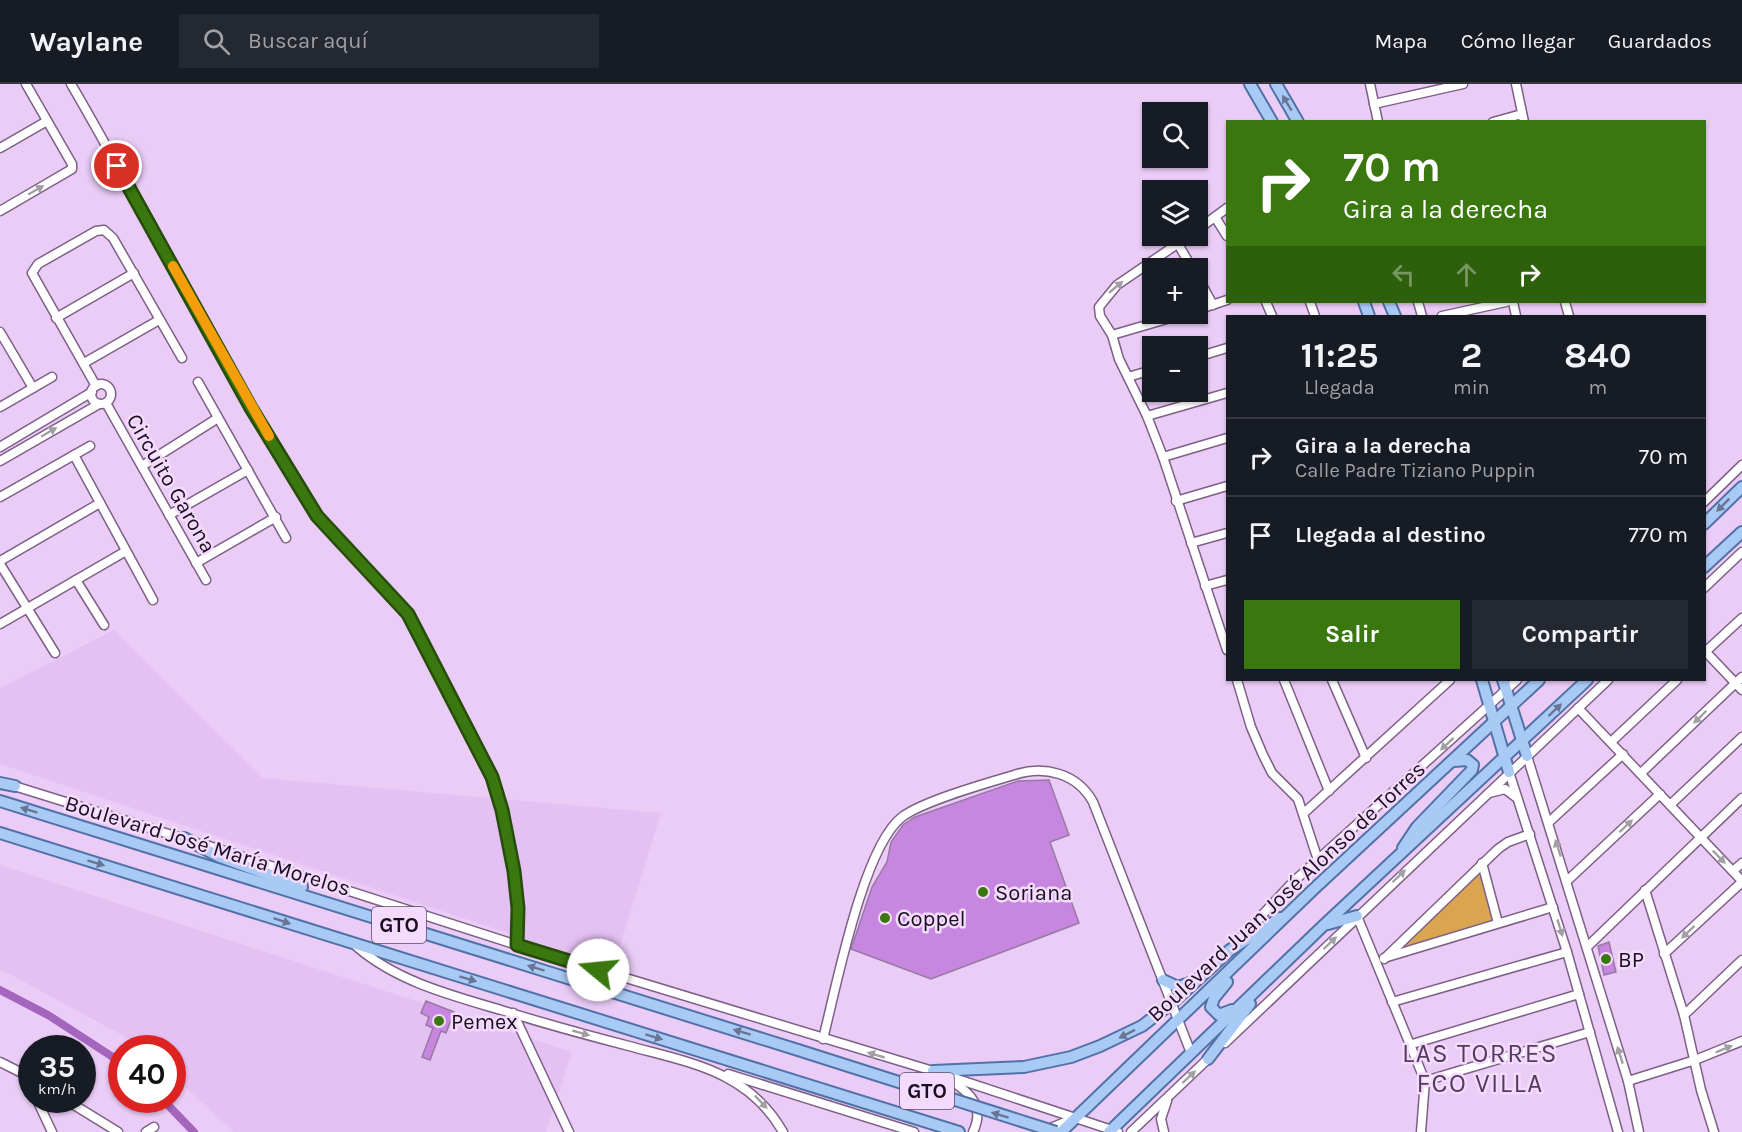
<!DOCTYPE html>
<html lang="es">
<meta charset="utf-8">
<style>
:root{--surface:#171b24;--page:#242831;--text:#f1f3f6;--muted:#9ea1a6;--line:#363941;--accent:#3a770f}
body{margin:0;font-family:Karla,sans-serif;background:var(--page);color:var(--text);height:100vh;display:flex;flex-direction:column;font-size:22px;white-space:nowrap}
*{box-sizing:border-box;margin:0}
p{font-size:20px;color:var(--muted)}
.icon{flex:none;width:33px;height:33px;fill:none;stroke:currentColor;stroke-width:2;stroke-linecap:round;stroke-linejoin:round}
.map{position:relative;flex:1;overflow:hidden}
.side{position:absolute;left:1226px;top:231px;width:480px;height:366px;display:flex;flex-direction:column;background:var(--surface);border-radius:0px;box-shadow:0 2px 4px #0004}
.side>*{flex:none}
.banner{position:absolute;left:1226px;top:36px;width:480px;height:183px;border-radius:0px;box-shadow:0 2px 4px #0004;background:#3a770f;color:#fff;overflow:hidden}
.controls{position:absolute;left:1142px;top:18px;display:grid;gap:12px}
.controls a{display:grid;place-items:center;width:66px;height:66px;border-radius:0px;background:var(--surface);box-shadow:0 2px 4px #0004;font-size:30px}
.speed{position:absolute;left:18px;top:951px;display:flex;gap:12px;font-size:30px;font-weight:700;text-align:center}
.speed>*{display:grid;place-content:center;width:78px;height:78px;border-radius:50%;background:var(--surface);box-shadow:0 2px 4px #0004;line-height:1}
.speed small{font-size:15px;font-weight:400}
.speed .limit{border:9px solid #d22;background:#fff;color:#111}
.pin{position:absolute;display:grid;place-items:center;width:51px;height:51px;color:#fff;margin:-26px;border:3px solid #fff;border-radius:50%;box-shadow:0 2px 6px #0007}
.me{position:absolute;width:66px;margin:-33px;rotate:287deg;stroke-linejoin:round;filter:drop-shadow(0 0 4px #0008)}
.turn{display:flex;align-items:center;gap:21px;height:126px;padding:0 18px;font-size:27px}
.turn .icon{width:78px;height:78px;stroke-width:2.5}
.turn b{display:block;font-size:42px;line-height:51px}
.lanes{display:flex;align-items:center;height:57px;padding:0 18px;background:#0003;justify-content:center;gap:30px;direction:ltr}
.lanes .off{opacity:.35}
.eta{display:flex;justify-content:space-evenly;align-items:center;height:102px;text-align:center}
.eta b{font-size:36px;font-weight:700;line-height:42px}
.action{display:flex;gap:12px;margin-top:auto;padding:12px 18px}
.action a{flex:1;height:69px;border-radius:0px;background:var(--accent);color:#fff;font-size:24px;font-weight:700;line-height:69px;text-align:center}
.action a+a{background:var(--page);color:var(--text)}
ul{padding:0;list-style:none}
li{display:flex;align-items:center;gap:18px;height:78px;padding:0 18px;border-top:2px solid var(--line)}
li div{flex:1}
li b{display:block;font-size:22px}
li em{font-style:normal}
header{display:flex;align-items:center;gap:36px;box-sizing:border-box;height:84px;padding:0 30px;background:var(--surface);border-bottom:2px solid var(--line)}
header strong{font-size:28px}
nav{display:flex;gap:33px;margin-inline-start:auto;font-size:21px}
.search{width:420px;height:54px;background:var(--page);display:flex;align-items:center;gap:15px;box-sizing:border-box;padding:0 21px;border-radius:0px;color:var(--muted);font-size:22px}
.map>svg:first-child{display:block}
</style>
<header>
<strong>Waylane</strong>
<div class="search"><svg class="icon" aria-label="search" viewBox="0 0 24 24"><circle cx="10" cy="10" r="6"/><path d="M15 15l6 6"/></svg>Buscar aquí</div>
<nav><a>Mapa</a><a>Cómo llegar</a><a>Guardados</a></nav>
</header>
<div class="map">
<svg width="1742" height="1048" viewBox="0 0 1742 1048">
<rect width="100%" height="100%" fill="#eaccf7"/>
<g fill="#e5c1f3">
<path d="M114,546L263,694L661,729L613,884L0,680V604Z"/>
<path d="M0,781L572,968L546,1048H234L173,992L172,964H143L135,958L0,885Z"/>
</g>
<path fill="#daa450" d="M1480,787L1492,836L1407,867L1403,864Z"/>
<g fill="none" stroke-linecap="round" stroke-linejoin="round">
<g stroke="#a465bc" stroke-width="8">
<path d="M0,906L48,931L122,979"/>
<path d="M163,1016L194,1048"/>
</g>
</g>
<g fill="#c786e0" stroke="#977aa2" stroke-width="1.5">
<path d="M1049,696L1069,751L1050,758L1079,839L931,895L851,865L872,803L887,778L891,758L903,741L915,733L1018,697Z"/>
<path d="M1609,858L1616,888L1604,891L1598,862Z"/>
<path d="M426,917L454,928L446,949L441,947L430,976L422,973L433,944L426,941L429,933L421,929Z"/>
</g>
<g fill="none" stroke-linecap="round" stroke-linejoin="round">
<defs>
<g id="minor">
<path d="M71,0C154,142 226,291 316,430C343,471 390,498 414,542L497,705L514,787L518,824L517,861"/>
<path d="M1370,0L1378,38"/>
<path d="M1516,0L1524,38"/>
<path d="M1374,20L1463,0"/>
<path d="M1493,38L1522,30"/>
<path d="M0,64L47,37"/>
<path d="M0,127L72,85V80L26,0"/>
<path d="M1215,133L1227,152"/>
<path d="M1197,146L1227,124"/>
<path d="M1189,152L1117,201L1099,223L1100,232L1112,251L1119,275L1147,332L1163,373L1227,566"/>
<path d="M1178,160L1192,184"/>
<path d="M1197,192L1213,221"/>
<path d="M1266,218L1272,232"/>
<path d="M1310,218L1315,232"/>
<path d="M1418,218L1422,232"/>
<path d="M1513,218L1516,232"/>
<path d="M1565,218L1569,232"/>
<path d="M1197,226L1227,216"/>
<path d="M1442,232L1506,218"/>
<path d="M56,234L134,189"/>
<path d="M0,248L33,304"/>
<path d="M1112,251L1184,230"/>
<path d="M1197,273L1227,264"/>
<path d="M84,279L159,236"/>
<path d="M1128,293L1152,286"/>
<path d="M198,298L286,454"/>
<circle cx="101" cy="310" r="10"/>
<path d="M96,302L32,189L38,180L96,147L104,146L113,154L182,274"/>
<path d="M106,319L206,496"/>
<path d="M0,323L52,293"/>
<path d="M1147,332L1227,309"/>
<path d="M0,363L92,308"/>
<path d="M74,371L153,516"/>
<path d="M1163,373L1227,354"/>
<path d="M0,377L99,320"/>
<path d="M142,382L218,334"/>
<path d="M0,413L90,362"/>
<path d="M1176,417L1227,402"/>
<path d="M1704,418L1742,381"/>
<path d="M169,431L248,386"/>
<path d="M1191,459L1227,449"/>
<path d="M0,477L100,419"/>
<path d="M196,479L276,433"/>
<path d="M0,480L55,569"/>
<path d="M76,496L104,541"/>
<path d="M1205,502L1227,496"/>
<path d="M1704,504L1742,468"/>
<path d="M0,540L126,467"/>
<path d="M1704,566L1742,606"/>
<path d="M1704,569L1742,534"/>
<path d="M1237,596L1251,643L1263,671L1272,689L1298,715L1318,776"/>
<path d="M1284,596L1329,707"/>
<path d="M1332,596L1366,674"/>
<path d="M1578,624L1742,797"/>
<path d="M1611,658L1677,596"/>
<path d="M1527,672L1628,997L1639,1048"/>
<path d="M1509,688L1567,868L1618,1048"/>
<path d="M1641,689L1742,593"/>
<path d="M11,701L188,756"/>
<path d="M1489,709L1505,705L1517,714"/>
<path d="M1670,721L1742,653"/>
<path d="M1304,729L1450,596"/>
<path d="M1549,738L1623,670"/>
<path d="M203,760L517,861L933,987L1118,1048"/>
<path d="M1482,779L1498,839"/>
<path d="M1733,787L1742,779"/>
<path d="M1568,796L1660,710"/>
<path d="M1645,806L1684,931L1701,1006L1714,1048"/>
<path d="M1357,832L1425,997L1421,1048"/>
<path d="M1236,859L1293,798L1517,596"/>
<path d="M356,862C396,897 450,911 501,926C543,939 586,951 629,962C691,979 748,987 783,1048"/>
<path d="M1587,863L1742,714"/>
<path d="M1664,870L1742,798"/>
<path d="M1384,874L1553,823"/>
<path d="M1384,875L1498,765L1508,758L1530,750"/>
<path d="M1392,918L1567,868"/>
<path d="M513,929L569,1048"/>
<path d="M1684,931L1742,876"/>
<path d="M823,955C836,904 863,763 902,733C923,717 987,699 1014,691C1044,681 1077,689 1093,718L1191,969"/>
<path d="M1225,959L1608,596"/>
<path d="M1409,961L1579,910"/>
<path d="M0,978L32,994"/>
<path d="M728,990L914,1048"/>
<path d="M950,996C971,1009 985,1023 973,1048"/>
<path d="M1425,997L1590,948"/>
<path d="M1628,997L1695,976L1742,957"/>
<path d="M37,1016L52,1048"/>
<path d="M66,1016L118,1048"/>
<path d="M1043,1047L1075,1034"/>
<path d="M146,1048L154,1043"/>
<path d="M1131,1048L1211,972"/>
<path d="M1164,1048L1161,1035L1167,1017"/>
</g>
<g id="major">
<path d="M1250,0L1272,38"/>
<path d="M1276,0L1298,38"/>
<path d="M1364,218L1369,232"/>
<path d="M1389,218L1395,232"/>
<path d="M1704,440L1742,403"/>
<path d="M1704,483L1742,448"/>
<path d="M1482,596L1509,688"/>
<path d="M1503,596L1527,672"/>
<path d="M0,699L15,702"/>
<path d="M0,717L798,966"/>
<path d="M0,749L959,1048"/>
<path d="M184,754L220,773L302,803"/>
<path d="M1403,764L1417,743L1472,686L1473,681L1467,676L1454,677"/>
<path d="M1328,840L1357,832"/>
<path d="M1163,896L1178,903L1190,899"/>
<path d="M1227,898L1214,914L1211,923L1219,931L1232,926"/>
<path d="M1208,975L1250,920"/>
<path d="M933,987L1024,983L1071,973L1100,962L1142,942L1172,919L1230,866L1280,834"/>
<path d="M1061,1048L1317,802L1539,596"/>
<path d="M1109,1048L1324,841L1587,596"/>
</g>
</defs>
<use href="#minor" stroke="#7c6086" stroke-width="11"/>
<use href="#major" stroke="#5271a6" stroke-width="14"/>
<use href="#minor" stroke="#fff" stroke-width="8"/>
<use href="#major" stroke="#aacaf6" stroke-width="10"/>
<defs>
<path id="major-bridge" d="M798,966L1056,1048"/>
</defs>
<use href="#major-bridge" stroke="#5271a6" stroke-width="14" stroke-linecap="butt"/>
<use href="#major-bridge" stroke="#aacaf6" stroke-width="10"/>
</g>
<defs><path id="oneway-solid" d="M-6-.8H1V-3.2L6.5 0L1 3.2V.8H-6Z" transform="scale(1.5)"/></defs>
<g fill="#697594">
<use href="#oneway-solid" transform="translate(1287 19) rotate(-121)"/>
<use href="#oneway-solid" transform="translate(1723 421) rotate(135)"/>
<use href="#oneway-solid" transform="translate(1555 626) rotate(-43)"/>
<use href="#oneway-solid" transform="translate(29 726) rotate(-163)"/>
<use href="#oneway-solid" transform="translate(96 779) rotate(17)"/>
<use href="#oneway-solid" transform="translate(282 837) rotate(18)"/>
<use href="#oneway-solid" transform="translate(536 884) rotate(-163)"/>
<use href="#oneway-solid" transform="translate(468 895) rotate(17)"/>
<use href="#oneway-solid" transform="translate(742 948) rotate(-163)"/>
<use href="#oneway-solid" transform="translate(1127 950) rotate(153)"/>
<use href="#oneway-solid" transform="translate(654 953) rotate(17)"/>
<use href="#oneway-solid" transform="translate(1000 1031) rotate(-163)"/>
</g>
<g fill="#a39fa5">
<use href="#oneway-solid" transform="translate(36 106) rotate(-30)"/>
<use href="#oneway-solid" transform="translate(1116 203) rotate(-40)"/>
<use href="#oneway-solid" transform="translate(49 348) rotate(-30)"/>
<use href="#oneway-solid" transform="translate(1700 633) rotate(136)"/>
<use href="#oneway-solid" transform="translate(1447 660) rotate(137)"/>
<use href="#oneway-solid" transform="translate(1626 742) rotate(-43)"/>
<use href="#oneway-solid" transform="translate(1558 764) rotate(-108)"/>
<use href="#oneway-solid" transform="translate(1719 773) rotate(46)"/>
<use href="#oneway-solid" transform="translate(1399 792) rotate(-44)"/>
<use href="#oneway-solid" transform="translate(1560 844) rotate(73)"/>
<use href="#oneway-solid" transform="translate(1688 848) rotate(137)"/>
<use href="#oneway-solid" transform="translate(1330 859) rotate(-44)"/>
<use href="#oneway-solid" transform="translate(581 949) rotate(16)"/>
<use href="#oneway-solid" transform="translate(1724 965) rotate(-22)"/>
<use href="#oneway-solid" transform="translate(876 971) rotate(-164)"/>
<use href="#oneway-solid" transform="translate(1620 971) rotate(-108)"/>
<use href="#oneway-solid" transform="translate(1189 993) rotate(-43)"/>
<use href="#oneway-solid" transform="translate(761 1018) rotate(46)"/>
</g>
<g fill="none" stroke-linecap="round" stroke-linejoin="round">
<defs>
<path id="route" d="M117,82L251,324L317,432L408,530L492,693L502,726L514,787L518,824L517,861L598,886"/>
</defs>
<use href="#route" stroke="#264d0a" stroke-width="15"/>
<use href="#route" stroke="#3a770f" stroke-width="10"/>
<path stroke="#f59e0b" stroke-width="10" d="M173,182L269,352"/>
</g>
<g fill="#3a770f" stroke="#f4dbfe" stroke-width="2">
<circle cx="983" cy="808" r="6"/>
<circle cx="885" cy="834" r="6"/>
<circle cx="1606" cy="875" r="6"/>
<circle cx="439" cy="937" r="6"/>
</g>
<g text-anchor="middle" stroke-width="5" stroke-linejoin="round" paint-order="stroke">
<g fill="#f4dbfe" stroke="#5b4c60" stroke-width="1.5">
<rect x="372" y="823" width="54" height="36" rx="4.5"/>
<rect x="900" y="989" width="54" height="36" rx="4.5"/>
</g>
<g font-size="21" font-weight="bold" fill="#190e1d">
<text x="399" y="848">GTO</text>
<text x="927" y="1014">GTO</text>
</g>
<g font-size="22" fill="#190e1d" stroke="#f4dbfe">
<text transform="translate(172 399) rotate(60)" y="8">Circuito Garona</text>
<text transform="translate(208 761) rotate(17)" y="8">Boulevard José María Morelos</text>
<text transform="translate(1286 807) rotate(-43)" y="8">Boulevard Juan José Alonso de Torres</text>
</g>
<g font-size="22" fill="#190e1d" stroke="#f4dbfe" text-anchor="start">
<text x="995" y="816">Soriana</text>
<text x="897" y="842">Coppel</text>
<text x="1618" y="883">BP</text>
<text x="451" y="945">Pemex</text>
</g>
<g font-size="26" letter-spacing="1.5" fill="#543b5e" stroke="#f4dbfe">
<text x="1480" y="978">LAS TORRES<tspan x="1480" dy="30">FCO VILLA</tspan></text>
</g>
</g>
</svg>
<div class="controls">
<a><svg class="icon" aria-label="search" viewBox="0 0 24 24"><circle cx="10" cy="10" r="6"/><path d="M15 15l6 6"/></svg></a>
<a><svg class="icon" aria-label="layers" viewBox="0 0 24 24"><path d="M12 4l9 5-9 5-9-5zM3 14l9 5 9-5"/></svg></a>
<a>+</a>
<a>−</a>
</div>
<div class="speed"><div>35<small>km/h</small></div><div class="limit">40</div></div>
<div class="pin" style="left:117px;top:82px;background:#d93025"><svg class="icon" aria-label="arrive" viewBox="0 0 24 24"><path d="M6 21V4h12l-3 4 3 4H6"/></svg></div>
<svg class="me" style="left:598px;top:886px" viewBox="-20 -20 40 40"><circle r="19" fill="#fff"/><path d="M0-13L10 11 0 6-10 11z" fill="#3a770f"/></svg>
<div class="banner">
<div class="turn"><svg class="icon" aria-label="right" viewBox="0 0 24 24"><path d="M7 20v-9h11M14 6l5 5-5 5"/></svg><div><b>70 m</b>Gira a la derecha</div></div>
<div class="lanes"><svg class="icon off" aria-label="left" viewBox="0 0 24 24"><path d="M17 20v-9H6M10 6l-5 5 5 5"/></svg><svg class="icon off" aria-label="ahead" viewBox="0 0 24 24"><path d="M12 20V5M6 11l6-6 6 6"/></svg><svg class="icon" aria-label="right" viewBox="0 0 24 24"><path d="M7 20v-9h11M14 6l5 5-5 5"/></svg></div>
</div>
<section class="side">
<div class="eta">
<div><b>11:25</b><p>Llegada</p></div>
<div><b>2</b><p>min</p></div>
<div><b>840</b><p>m</p></div>
</div>
<ul>
<li><svg class="icon" aria-label="right" viewBox="0 0 24 24"><path d="M7 20v-9h11M14 6l5 5-5 5"/></svg><div><b>Gira a la derecha</b><p>Calle Padre Tiziano Puppin</p></div><em>70 m</em></li>
<li><svg class="icon" aria-label="arrive" viewBox="0 0 24 24"><path d="M6 21V4h12l-3 4 3 4H6"/></svg><div><b>Llegada al destino</b></div><em>770 m</em></li>
</ul>
<div class="action"><a>Salir</a><a>Compartir</a></div>
</section>
</div>
